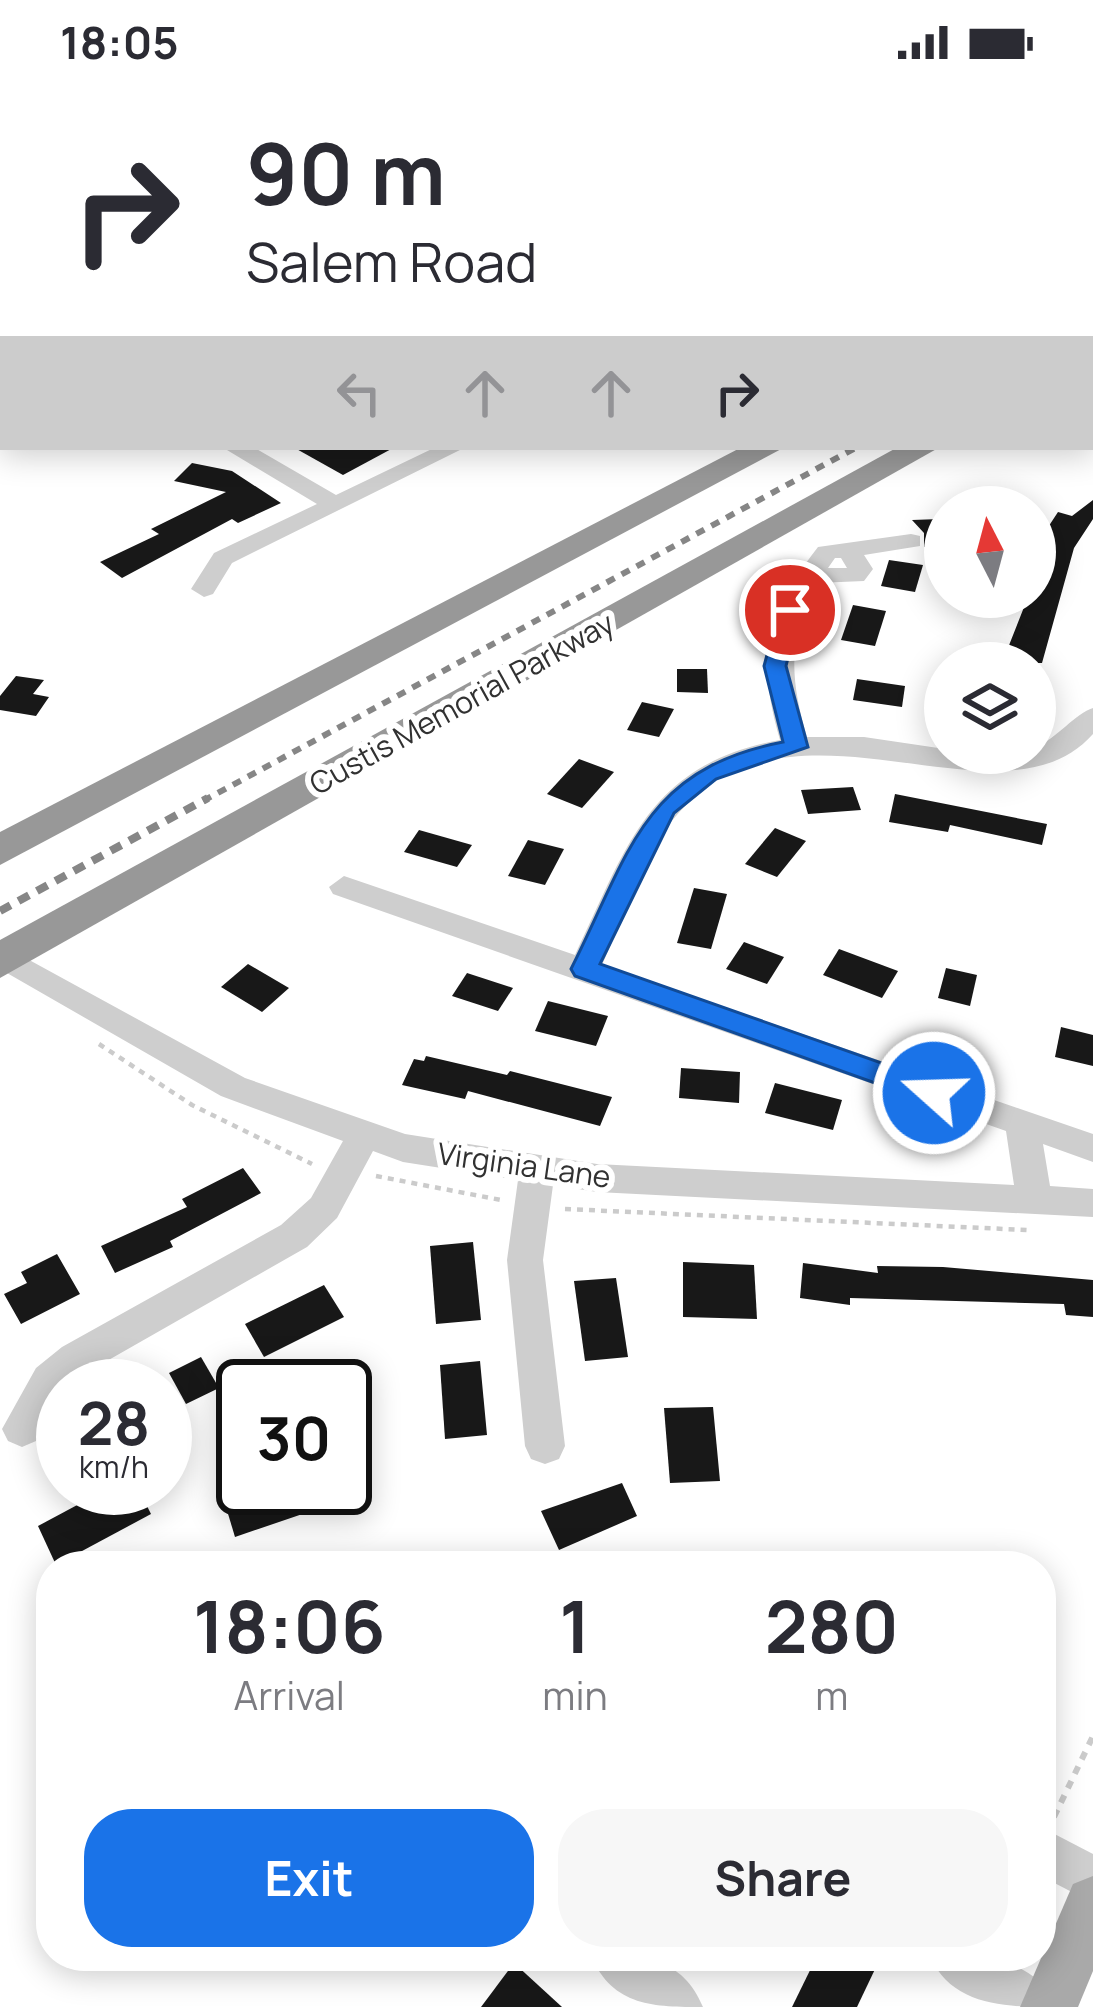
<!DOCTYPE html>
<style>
:root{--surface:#fff;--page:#f7f7f7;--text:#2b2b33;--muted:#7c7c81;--accent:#1a73e8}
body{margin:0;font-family:Manrope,sans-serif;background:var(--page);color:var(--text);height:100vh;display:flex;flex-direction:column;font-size:45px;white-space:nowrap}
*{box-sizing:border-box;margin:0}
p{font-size:39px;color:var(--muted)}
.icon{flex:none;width:66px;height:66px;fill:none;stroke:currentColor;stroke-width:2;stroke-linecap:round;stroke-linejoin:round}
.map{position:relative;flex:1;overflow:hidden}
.details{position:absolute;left:36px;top:1467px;width:1020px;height:420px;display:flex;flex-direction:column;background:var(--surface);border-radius:48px;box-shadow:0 6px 30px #0003}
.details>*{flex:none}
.top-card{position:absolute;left:0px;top:0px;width:1095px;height:366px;box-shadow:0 6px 30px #0003;background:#fff;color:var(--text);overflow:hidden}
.needle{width:78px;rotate:354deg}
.tools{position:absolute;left:924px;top:402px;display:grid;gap:24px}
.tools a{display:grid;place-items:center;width:132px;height:132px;border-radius:50%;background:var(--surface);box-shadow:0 6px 30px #0003;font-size:60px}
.speed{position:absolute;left:36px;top:1275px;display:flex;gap:24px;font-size:60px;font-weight:700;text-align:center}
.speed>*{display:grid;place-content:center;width:156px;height:156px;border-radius:50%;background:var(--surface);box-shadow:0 6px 30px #0003;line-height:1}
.speed small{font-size:30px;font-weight:400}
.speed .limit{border:6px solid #111;border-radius:18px;background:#fff;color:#111}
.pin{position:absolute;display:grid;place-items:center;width:102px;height:102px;color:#fff;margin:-51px;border:6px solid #fff;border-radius:50%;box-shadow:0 3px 12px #0007}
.me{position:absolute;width:132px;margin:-66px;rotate:290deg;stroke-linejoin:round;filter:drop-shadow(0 0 9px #0008)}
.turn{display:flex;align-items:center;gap:42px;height:252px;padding:0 48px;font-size:54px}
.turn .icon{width:156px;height:156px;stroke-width:2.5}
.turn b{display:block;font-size:84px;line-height:102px}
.lanes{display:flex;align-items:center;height:114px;padding:0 48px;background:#0003;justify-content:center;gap:60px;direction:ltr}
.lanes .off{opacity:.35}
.eta{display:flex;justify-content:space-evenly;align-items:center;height:204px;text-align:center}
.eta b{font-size:72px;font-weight:700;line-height:84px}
.primary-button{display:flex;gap:24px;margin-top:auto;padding:24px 48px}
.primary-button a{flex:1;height:138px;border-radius:48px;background:var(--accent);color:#fff;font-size:48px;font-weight:700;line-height:138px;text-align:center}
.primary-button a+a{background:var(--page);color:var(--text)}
.status{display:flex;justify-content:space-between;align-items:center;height:84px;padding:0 60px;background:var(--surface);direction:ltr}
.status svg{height:33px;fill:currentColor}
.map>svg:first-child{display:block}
</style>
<div class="status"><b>18:05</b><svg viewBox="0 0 49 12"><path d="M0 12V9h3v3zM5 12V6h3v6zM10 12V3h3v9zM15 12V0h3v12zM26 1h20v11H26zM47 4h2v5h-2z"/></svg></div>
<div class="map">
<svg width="1093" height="1923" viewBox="0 0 1093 1923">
<rect width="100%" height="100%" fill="#fff"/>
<g fill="#181818">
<path d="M293,363H395L343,391Z"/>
<path d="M192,379L232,387L281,419L238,439L232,435L122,494L100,478L159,450L151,445L226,408L174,397Z"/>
<path d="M1093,416V435L1074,464L1042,579H1002L1028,513L1035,515V463L1058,428L1072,432Z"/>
<path d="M940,435L945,462L924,463V449L912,436Z"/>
<path d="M889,476L923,481L915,508L881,502Z"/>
<path d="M853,521L886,527L875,562L841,556Z"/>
<path d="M677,585H707L708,609L677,608Z"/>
<path d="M16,592L44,596L33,610L49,613L36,632L0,626V612Z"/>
<path d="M857,595L905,602L902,623L853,616Z"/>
<path d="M642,618L674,625L659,653L627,646Z"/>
<path d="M579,675L614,688L582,724L547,710Z"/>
<path d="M853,703L861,726L808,730L801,706Z"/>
<path d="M895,710L1047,740L1042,761L950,741L948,748L889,738Z"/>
<path d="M775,744L806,757L777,793L745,780Z"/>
<path d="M419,746L472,761L457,783L404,768Z"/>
<path d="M528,756L564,765L545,801L508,792Z"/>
<path d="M694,804L727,810L711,865L677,859Z"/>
<path d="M744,858L784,873L767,900L726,885Z"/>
<path d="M839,865L898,887L882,914L823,891Z"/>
<path d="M248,880L289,904L262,928L221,903Z"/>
<path d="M946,884L977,891L970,922L938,914Z"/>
<path d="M467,889L513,904L498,927L452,912Z"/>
<path d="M548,917L608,932L596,962L535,947Z"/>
<path d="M1061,943L1093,951V982L1055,973Z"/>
<path d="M426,972L507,991L510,987L612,1013L600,1042L468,1007L465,1015L402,1001L414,975L424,977Z"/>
<path d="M681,984L740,988L739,1019L679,1014Z"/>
<path d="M775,999L842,1016L833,1046L765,1029Z"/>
<path d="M243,1084L261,1109L170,1157L173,1163L115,1189L101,1162L187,1123L182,1115Z"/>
<path d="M473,1158L481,1236L436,1240L430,1162Z"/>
<path d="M57,1170L80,1210L21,1240L4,1210L27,1199L21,1188Z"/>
<path d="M683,1178L754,1181L757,1235L683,1233Z"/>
<path d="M803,1179L878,1189L877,1182L943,1183L1093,1196V1233L1066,1231L1064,1220L850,1214V1221L800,1214Z"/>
<path d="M616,1194L628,1273L585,1277L574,1197Z"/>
<path d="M324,1201L344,1233L264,1273L245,1240Z"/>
<path d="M201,1273L219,1304L186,1320L169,1289Z"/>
<path d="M480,1277L487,1351L445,1355L440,1281Z"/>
<path d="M713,1323L720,1397L670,1399L664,1324Z"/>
<path d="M622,1399L637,1432L559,1466L541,1427Z"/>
<path d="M109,1404H138L151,1430L56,1481L38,1442Z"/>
<path d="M249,1404H367V1408L235,1453L223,1413Z"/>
<path d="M817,1872H862L877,1881L857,1923H792Z"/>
<path d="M514,1879L562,1923H481Z"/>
</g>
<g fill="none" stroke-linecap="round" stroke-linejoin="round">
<g stroke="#cbcbcb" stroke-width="3" stroke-dasharray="3 3" stroke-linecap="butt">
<path d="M838,0L875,3"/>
<path d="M684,3L693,0"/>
</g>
<g stroke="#cbcbcb" stroke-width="4.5" stroke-dasharray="6 6" stroke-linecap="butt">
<path d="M99,960L192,1021L312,1080"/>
<path d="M376,1092L501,1116"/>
<path d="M565,1125L1027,1146"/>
</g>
<path stroke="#cbcbcb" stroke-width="6" stroke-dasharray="8 8" stroke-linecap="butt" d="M1054,1733L1093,1652"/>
<g fill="#cecece" fill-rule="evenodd">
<path d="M0,0H15L3,3L0,11Z"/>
<path d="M226,0H245L224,3Z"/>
<path d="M446,0H467L445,3Z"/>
<path d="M740,0H763L765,3H742Z"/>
<path d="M3,176V189L0,190V177Z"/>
<path d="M0,313L3,314V328L0,327Z"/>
<path d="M222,363H253L336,411L436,363H466L232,479L213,510L204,513L191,505L214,469L317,420Z"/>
<path d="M911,450L920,452V462L864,471L873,485L864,497L817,499C787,550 790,597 807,653H864L945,665V669H1035V664C1057,654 1076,629 1093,624V650C1005,750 804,602 687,720C644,762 627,827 602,881L1093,1050V1078L1043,1060L1050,1102L1093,1105V1133L597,1108L553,1101L543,1176L565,1362L559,1375L545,1380L531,1375L525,1362L507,1176L518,1096L403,1078L373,1067L337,1134L307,1163L63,1302L36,1357L22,1363L8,1357L2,1345L36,1284L62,1263L281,1141L311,1114L343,1057L221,1012L0,885V860L245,994L405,1050L597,1080L1014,1101L1006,1047L333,810L329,803L344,792L575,871C627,763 648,680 780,656C756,573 765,531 818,463ZM835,474H841L847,484H828Z"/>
<path d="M1041,1743L1093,1770V1819L1041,1792Z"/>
<path d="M591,1872C639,1872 682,1871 703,1923C655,1923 613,1923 591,1872Z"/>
<path d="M930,1872C977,1872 1035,1871 1056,1923C1008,1923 952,1923 930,1872Z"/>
</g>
<g fill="#a9a9a9" fill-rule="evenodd">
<rect x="0" y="100" width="3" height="14"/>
<path d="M1093,1792V1887L1078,1923H1020L1073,1800Z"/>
</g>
<g fill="#989898" fill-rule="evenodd">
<rect x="1092" y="184" width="1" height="18"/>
<rect x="1092" y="261" width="1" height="18"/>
<path d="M742,363H785L0,781V748Z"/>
<path d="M898,363H940L0,894V856Z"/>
</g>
<path stroke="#868686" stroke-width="6" stroke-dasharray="9 8" stroke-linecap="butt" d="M203,717L857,363"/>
<path stroke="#868686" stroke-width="8" stroke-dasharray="12 9" stroke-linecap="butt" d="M0,827L208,714"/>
</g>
<path fill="#1a73e8" stroke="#114b97" stroke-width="3" d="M790,519L800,526L786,582L808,663L716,695L674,729L600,880L944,1001L948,1009L934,1020L575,892L571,885C629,771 642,685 783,658L764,582L779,526Z"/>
<g text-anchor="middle" stroke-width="12" stroke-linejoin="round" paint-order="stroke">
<g font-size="30" fill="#313131" stroke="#fff">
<text transform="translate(462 620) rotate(-29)" y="10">Custis Memorial Parkway</text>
<text transform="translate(524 1082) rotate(8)" y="10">Virginia Lane</text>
</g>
</g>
</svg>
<div class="tools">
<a><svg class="needle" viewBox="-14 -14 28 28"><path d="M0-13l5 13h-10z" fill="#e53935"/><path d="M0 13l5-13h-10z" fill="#7c7c81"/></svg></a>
<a><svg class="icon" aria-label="layers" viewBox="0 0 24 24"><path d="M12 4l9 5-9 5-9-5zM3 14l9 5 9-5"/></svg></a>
</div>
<div class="speed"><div>28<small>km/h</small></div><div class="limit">30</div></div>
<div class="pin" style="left:790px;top:526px;background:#d93025"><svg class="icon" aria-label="arrive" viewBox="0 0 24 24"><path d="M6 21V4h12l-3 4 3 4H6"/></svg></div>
<svg class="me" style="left:934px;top:1009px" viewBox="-20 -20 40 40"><circle r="17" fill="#1a73e8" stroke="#fff" stroke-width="3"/><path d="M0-11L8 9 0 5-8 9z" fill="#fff"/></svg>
<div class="top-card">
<div class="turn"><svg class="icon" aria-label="right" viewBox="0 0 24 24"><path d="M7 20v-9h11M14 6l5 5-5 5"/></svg><div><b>90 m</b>Salem Road</div></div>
<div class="lanes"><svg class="icon off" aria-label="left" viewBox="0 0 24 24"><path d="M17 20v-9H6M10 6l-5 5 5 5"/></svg><svg class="icon off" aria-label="ahead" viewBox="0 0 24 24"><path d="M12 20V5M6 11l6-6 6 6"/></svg><svg class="icon off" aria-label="ahead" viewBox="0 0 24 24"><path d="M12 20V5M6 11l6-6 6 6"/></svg><svg class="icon" aria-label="right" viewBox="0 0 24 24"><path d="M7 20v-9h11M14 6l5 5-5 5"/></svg></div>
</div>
<section class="details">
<div class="eta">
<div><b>18:06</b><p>Arrival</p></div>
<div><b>1</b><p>min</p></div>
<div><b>280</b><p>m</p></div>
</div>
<div class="primary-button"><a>Exit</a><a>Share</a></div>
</section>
</div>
